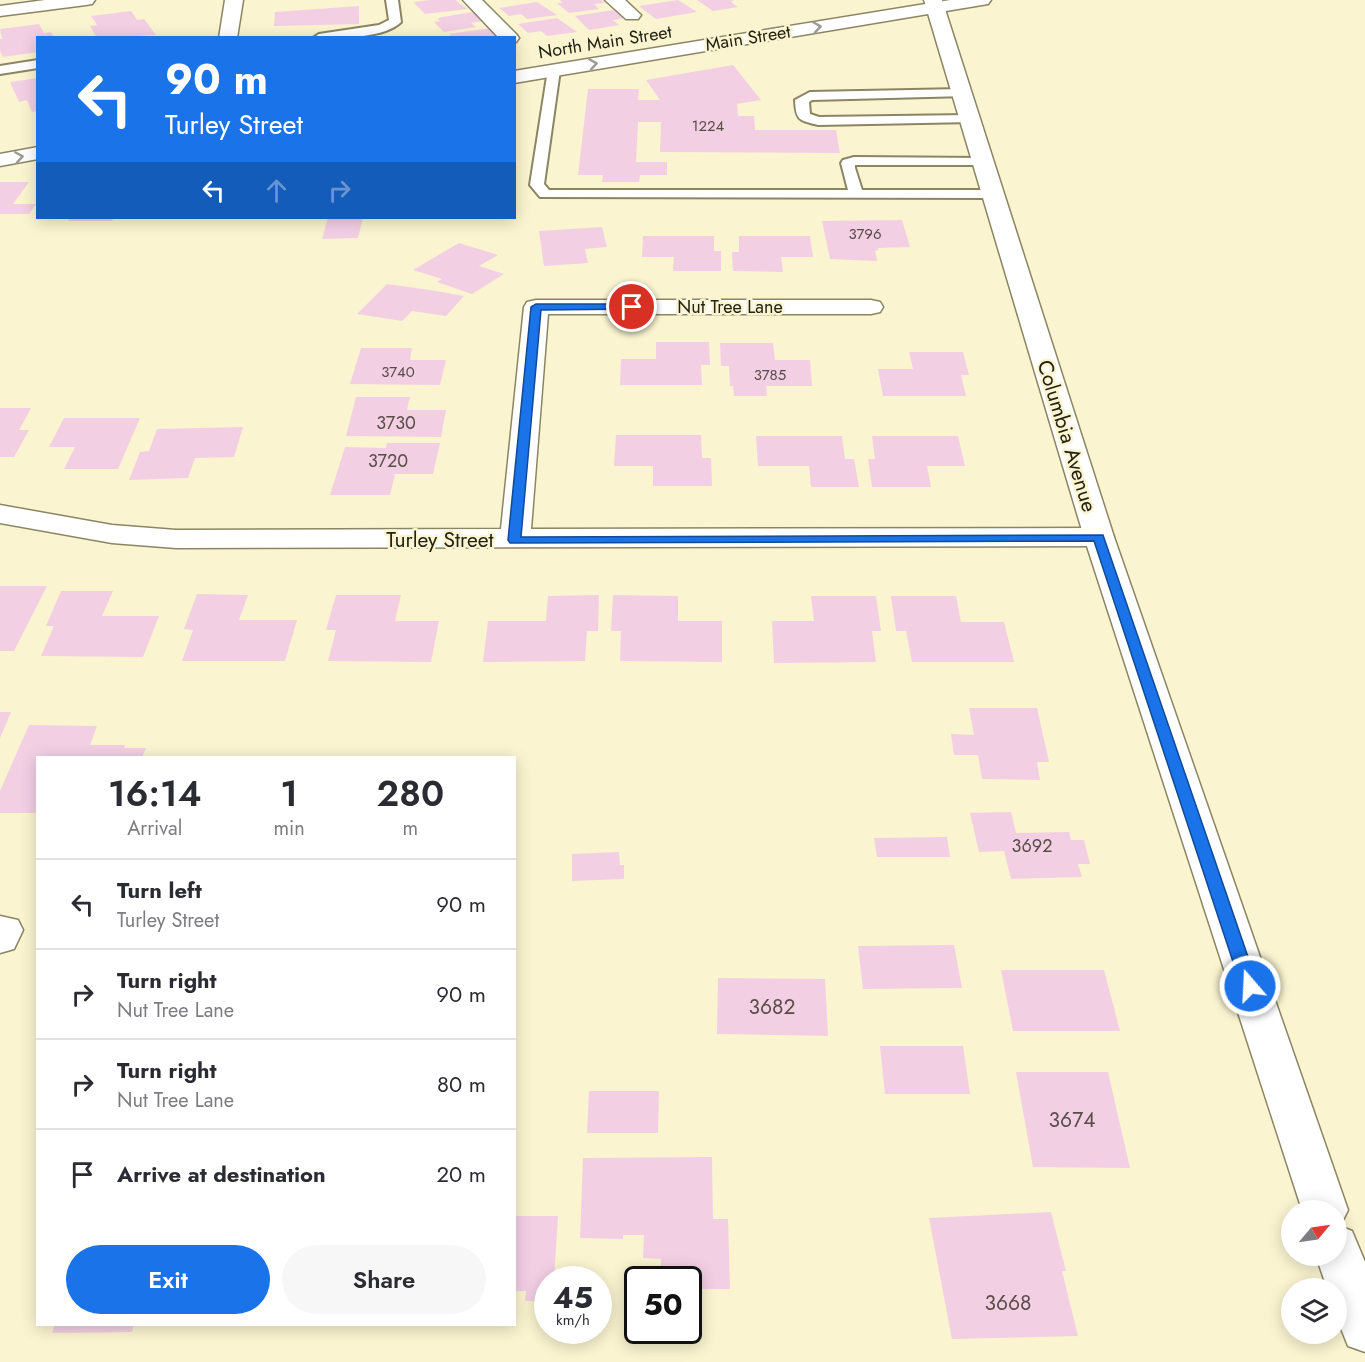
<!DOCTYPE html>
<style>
:root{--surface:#fff;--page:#f7f7f7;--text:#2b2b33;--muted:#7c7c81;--line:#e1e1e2;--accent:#1a73e8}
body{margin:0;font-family:Jost,sans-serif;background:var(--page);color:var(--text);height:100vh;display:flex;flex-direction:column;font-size:22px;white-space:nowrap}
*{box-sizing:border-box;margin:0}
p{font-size:20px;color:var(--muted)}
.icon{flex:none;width:33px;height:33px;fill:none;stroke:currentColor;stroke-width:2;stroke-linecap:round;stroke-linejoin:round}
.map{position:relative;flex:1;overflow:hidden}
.panel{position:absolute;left:36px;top:756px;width:480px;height:570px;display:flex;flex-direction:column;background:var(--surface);border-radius:0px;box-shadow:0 3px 15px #0003}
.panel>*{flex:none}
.banner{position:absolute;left:36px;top:36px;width:480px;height:183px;border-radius:0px;box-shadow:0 3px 15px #0003;background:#1a73e8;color:#fff;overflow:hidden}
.needle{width:39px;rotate:61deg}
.buttons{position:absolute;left:1281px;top:1200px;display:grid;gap:12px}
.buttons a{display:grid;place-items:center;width:66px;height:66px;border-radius:50%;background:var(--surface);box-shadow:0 3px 15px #0003;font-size:30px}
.speed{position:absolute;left:534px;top:1266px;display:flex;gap:12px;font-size:30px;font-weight:700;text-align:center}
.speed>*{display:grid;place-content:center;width:78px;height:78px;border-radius:50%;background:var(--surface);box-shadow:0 3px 15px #0003;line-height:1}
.speed small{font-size:15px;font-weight:400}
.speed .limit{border:3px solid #111;border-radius:9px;background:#fff;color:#111}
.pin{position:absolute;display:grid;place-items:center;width:51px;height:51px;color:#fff;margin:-26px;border:3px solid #fff;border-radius:50%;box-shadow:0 2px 6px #0007}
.me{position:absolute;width:66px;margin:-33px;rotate:341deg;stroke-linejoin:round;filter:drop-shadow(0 0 4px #0008)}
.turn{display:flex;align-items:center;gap:21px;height:126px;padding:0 30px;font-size:27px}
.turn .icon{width:78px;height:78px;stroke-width:2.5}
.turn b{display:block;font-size:42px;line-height:51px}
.lanes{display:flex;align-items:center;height:57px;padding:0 30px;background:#0003;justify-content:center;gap:30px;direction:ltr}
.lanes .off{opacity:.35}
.eta{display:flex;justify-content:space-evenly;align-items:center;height:102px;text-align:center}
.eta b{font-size:36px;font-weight:600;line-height:42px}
.cta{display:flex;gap:12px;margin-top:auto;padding:12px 30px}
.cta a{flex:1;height:69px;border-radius:36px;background:var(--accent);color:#fff;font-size:24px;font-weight:600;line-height:69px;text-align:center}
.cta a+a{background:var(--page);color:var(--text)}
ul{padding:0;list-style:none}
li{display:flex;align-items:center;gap:18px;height:90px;padding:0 30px;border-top:2px solid var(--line)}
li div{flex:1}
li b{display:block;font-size:22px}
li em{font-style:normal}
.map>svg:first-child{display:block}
</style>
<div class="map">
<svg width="1365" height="1362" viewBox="0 0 1365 1362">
<rect width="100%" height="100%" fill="#faf4d0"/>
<g fill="#f3cfe4">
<path d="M430,0H455L468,9L425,14L413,2Z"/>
<path d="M560,0H601L605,3L594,4L599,9L569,13L557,3H562Z"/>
<path d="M678,0L697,12L656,19L639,6Z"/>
<path d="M697,0H734L731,2L738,7L713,11Z"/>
<path d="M537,2L557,15L527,19L521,14L509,16L499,8Z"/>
<path d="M359,6V24L274,26L275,12Z"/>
<path d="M614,10L625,18L613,20L619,25L589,30L575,16Z"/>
<path d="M131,11L137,20L144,19L156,35L97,38L90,26L97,25L91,16Z"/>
<path d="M473,12L483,21L471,23L476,27L444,32L434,22L440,21L437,19L442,17Z"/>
<path d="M557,18L577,32L547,36L541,31L528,33L518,24Z"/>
<path d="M39,24L44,33L51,32L54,38H38V52L3,57L0,51V39H2L0,29Z"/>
<path d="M491,28L501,38H453L449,34Z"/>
<path d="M733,65L761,100L737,104L738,116H754L755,130H836L840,153L660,152L661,122H638L636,162H667V175H640L639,182H602L603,175H578L588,89H639L638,100H660L646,80Z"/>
<path d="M38,78V111L32,112L27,100L19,102L10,82Z"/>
<path d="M0,182H29L13,204H36L29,214H0Z"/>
<path d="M70,218H113L112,221H68Z"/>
<path d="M328,218H363L358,238L322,239Z"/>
<path d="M902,220L910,247L878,248V250L875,251L877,261L830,259L822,221Z"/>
<path d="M602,227L607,247L585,249L588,263L544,266L539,231Z"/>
<path d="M643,236H714V251H721V271H673L674,257H642Z"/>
<path d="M739,236H810L813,257H781L783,272L733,271L732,252H739Z"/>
<path d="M459,243L498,255L479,266L504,274L472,294L437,282L442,279L413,270Z"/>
<path d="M387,284L430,290L464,296L446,316L412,311L402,321L357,314Z"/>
<path d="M656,342H709L710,365H701L702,385H620L621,359H656Z"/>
<path d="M720,343H773L775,360H810L812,386H766L767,396H734L733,386H730L729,366H721Z"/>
<path d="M361,348H412L410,360H446L440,385L350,384Z"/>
<path d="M909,352H963L969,375H961L966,396H883L878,369H913Z"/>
<path d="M356,397H410L407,410H446L441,437L346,436Z"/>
<path d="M0,408H31L19,430H29L14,457H0Z"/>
<path d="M64,418H140L118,469H64L75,447H49Z"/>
<path d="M243,427L234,457L195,458L188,478L129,480L140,452L149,451L157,429Z"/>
<path d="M616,435H701L702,458H711L712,486H653V466H614Z"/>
<path d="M756,436H842L845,459H854L859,487H811L809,466H758Z"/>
<path d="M872,436H958L965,466H927L931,487H872L868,459H875Z"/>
<path d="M387,443H440L433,474H395L390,495H330L345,447L386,448Z"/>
<path d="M0,586H47L14,651H0Z"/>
<path d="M61,591H113L102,616H159L143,657L41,656L54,626H46Z"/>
<path d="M197,594L248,595L239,620H297L285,661H182L193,630L184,629Z"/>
<path d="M336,595H401L395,621H439L431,662L328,661L336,630H326Z"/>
<path d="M599,595L598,631H587L585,661L483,662L488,621H546L548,596Z"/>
<path d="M613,595L678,596V621H722V662L620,661L621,631H611Z"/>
<path d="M811,596H876L881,631H872L876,662L774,663L772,621H814Z"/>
<path d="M891,596H956L961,622H1004L1014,662H912L906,631H896Z"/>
<path d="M969,708H1037L1049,762H1037L1040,780L982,779L978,755H954L951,734L974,735Z"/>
<path d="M0,712H11L0,738Z"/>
<path d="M29,725L97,726L90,745H125L124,748H146L142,758H38V813H0V791Z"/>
<path d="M1011,812L1016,833L1069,832L1071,840H1084L1090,864H1078L1082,877L1011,879L1004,851L979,852L970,813Z"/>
<path d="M947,837L950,857H877L874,838Z"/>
<path d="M619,852L620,865H624V879L572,881V854Z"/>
<path d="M954,945L962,988L863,989L858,946Z"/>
<path d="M1001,970H1104L1120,1031H1013Z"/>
<path d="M718,978L825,979L828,1036L717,1034Z"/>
<path d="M880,1046H963L970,1094H885Z"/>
<path d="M1016,1072H1108L1130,1168L1033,1167Z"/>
<path d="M589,1091H659L658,1133H587Z"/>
<path d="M712,1157L713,1219H728L730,1289H688V1280H661V1259L643,1258L644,1235H623V1239L580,1238L583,1158Z"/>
<path d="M1051,1212L1066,1271H1062L1078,1336L952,1339L929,1218Z"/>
<path d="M514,1216H558L554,1280H548V1301H525L526,1291H514Z"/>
<path d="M55,1324H134L132,1332L52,1333Z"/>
</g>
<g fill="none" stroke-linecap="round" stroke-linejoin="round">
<defs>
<g id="service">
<path d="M386,0H398L401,22C384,39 337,38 313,38L319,34L379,25L389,20Z"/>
<path d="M38,60V68L0,74V66Z"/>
<path d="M554,66L560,70L544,184L549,190H848L841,163L843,160L854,157L983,158L988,159L990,162L988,165H855V168L862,190H993L1000,194L993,198L540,197L530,185L548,70Z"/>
<path d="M962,89L969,93L967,96L812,100L809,102L810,114L819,117L969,115L974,116L976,119L974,122L818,125C798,120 796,120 795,100L810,92Z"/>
</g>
<g id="minor">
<path d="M45,0H95L92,4L86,5L0,16V6Z"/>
<path d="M225,0H243L237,38H219Z"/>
<path d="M463,0H482L516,34L519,38L516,42H514V38H499Z"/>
<path d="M605,0H625L641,15L638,19H626Z"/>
<path d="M536,300H871L880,302L883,307L880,312L871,314H548L531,529L1099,528L1109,531L1114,537L1109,543L1099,546L176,548L112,543L0,523V505L112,525L176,530L501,529L524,307L527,302Z"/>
<path d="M0,916L18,920L23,930L14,949L0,953Z"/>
</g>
<path id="secondary" d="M924,0H942L1114,537L1348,1210L1341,1224L1337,1225L1352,1231L1365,1262V1352L1348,1346L1336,1316V1288H1327L1316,1256H1336V1210H1302L1084,537Z"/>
<g id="primary">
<path d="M950,0H991L988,4L514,83V71Z"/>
<path d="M38,147V159L0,166V154Z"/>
</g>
</defs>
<use href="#service" stroke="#8b8564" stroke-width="4"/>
<use href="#minor" stroke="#8b8564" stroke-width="3"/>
<use href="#secondary" stroke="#8b8564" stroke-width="3"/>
<use href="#primary" stroke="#8b8564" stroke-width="3"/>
<use href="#service" fill="#fff" fill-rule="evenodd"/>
<use href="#minor" fill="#fff" fill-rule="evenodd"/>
<use href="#secondary" fill="#fff" fill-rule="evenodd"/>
<use href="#primary" fill="#fff" fill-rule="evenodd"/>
</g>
<defs><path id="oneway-chevron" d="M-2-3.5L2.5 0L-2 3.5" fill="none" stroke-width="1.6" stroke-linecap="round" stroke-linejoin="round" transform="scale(1.5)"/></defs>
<g stroke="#9c9c95">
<use href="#oneway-chevron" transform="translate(817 27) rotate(-9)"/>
<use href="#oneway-chevron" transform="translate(593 64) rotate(-9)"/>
<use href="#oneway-chevron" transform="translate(19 157) rotate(-9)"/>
</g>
<path fill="#1a73e8" stroke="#114b97" stroke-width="1.5" d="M632,304L637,307L635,309L541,310L521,537L1103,535L1258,986L1255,991L1250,992L1244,991L1241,986L1094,541L510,543L508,540L531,307L536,304Z"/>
<g text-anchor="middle" stroke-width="5" stroke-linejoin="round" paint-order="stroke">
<g font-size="15" fill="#584d48">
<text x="708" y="131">1224</text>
<text x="865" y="239">3796</text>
<text x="398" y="377">3740</text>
<text x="770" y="380">3785</text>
</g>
<g font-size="18" fill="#242214" stroke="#faf4d0">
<text transform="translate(748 38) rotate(-9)" y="6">Main Street</text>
<text transform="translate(605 42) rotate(-9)" y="6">North Main Street</text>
<text x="730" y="313">Nut Tree Lane</text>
</g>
<g font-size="18" fill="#584d48">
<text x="396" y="429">3730</text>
<text x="388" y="467">3720</text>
<text x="1032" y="852">3692</text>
</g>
<g font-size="21" fill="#242214" stroke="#faf4d0">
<text transform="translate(1067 436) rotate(73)" y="7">Columbia Avenue</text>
<text x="440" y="547">Turley Street</text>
</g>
<g font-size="21" fill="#584d48">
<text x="772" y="1014">3682</text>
<text x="1072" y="1127">3674</text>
<text x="1008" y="1310">3668</text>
</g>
</g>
</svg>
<div class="buttons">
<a><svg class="needle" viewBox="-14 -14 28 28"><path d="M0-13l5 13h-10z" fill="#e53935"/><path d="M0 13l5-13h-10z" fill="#7c7c81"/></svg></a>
<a><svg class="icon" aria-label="layers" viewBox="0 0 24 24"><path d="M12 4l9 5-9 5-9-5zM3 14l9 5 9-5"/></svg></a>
</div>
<div class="speed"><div>45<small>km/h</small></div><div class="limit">50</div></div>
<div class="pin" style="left:632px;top:307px;background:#d93025"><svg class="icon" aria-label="arrive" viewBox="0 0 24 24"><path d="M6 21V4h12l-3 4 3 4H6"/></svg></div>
<svg class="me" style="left:1250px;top:986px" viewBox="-20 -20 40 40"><circle r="17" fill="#1a73e8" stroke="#fff" stroke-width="3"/><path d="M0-11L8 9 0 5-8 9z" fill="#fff"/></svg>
<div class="banner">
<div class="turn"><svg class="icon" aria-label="left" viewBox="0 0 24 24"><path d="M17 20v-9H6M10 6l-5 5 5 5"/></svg><div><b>90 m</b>Turley Street</div></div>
<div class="lanes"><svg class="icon" aria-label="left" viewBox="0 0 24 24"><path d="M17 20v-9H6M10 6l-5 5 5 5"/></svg><svg class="icon off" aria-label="ahead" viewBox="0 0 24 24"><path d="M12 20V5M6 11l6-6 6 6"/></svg><svg class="icon off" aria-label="right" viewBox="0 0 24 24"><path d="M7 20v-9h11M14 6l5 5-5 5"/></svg></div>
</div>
<section class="panel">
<div class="eta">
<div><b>16:14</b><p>Arrival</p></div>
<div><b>1</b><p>min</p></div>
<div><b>280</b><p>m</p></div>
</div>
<ul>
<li><svg class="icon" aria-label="left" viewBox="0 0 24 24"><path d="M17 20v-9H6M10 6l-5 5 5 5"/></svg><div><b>Turn left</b><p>Turley Street</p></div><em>90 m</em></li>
<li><svg class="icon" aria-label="right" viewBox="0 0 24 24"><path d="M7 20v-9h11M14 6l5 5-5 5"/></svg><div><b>Turn right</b><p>Nut Tree Lane</p></div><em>90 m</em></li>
<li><svg class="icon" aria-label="right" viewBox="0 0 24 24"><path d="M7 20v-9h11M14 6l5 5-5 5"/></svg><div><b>Turn right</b><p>Nut Tree Lane</p></div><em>80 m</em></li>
<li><svg class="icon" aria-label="arrive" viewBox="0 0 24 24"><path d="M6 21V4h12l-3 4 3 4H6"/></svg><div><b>Arrive at destination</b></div><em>20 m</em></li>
</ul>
<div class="cta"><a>Exit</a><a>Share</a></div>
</section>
</div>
